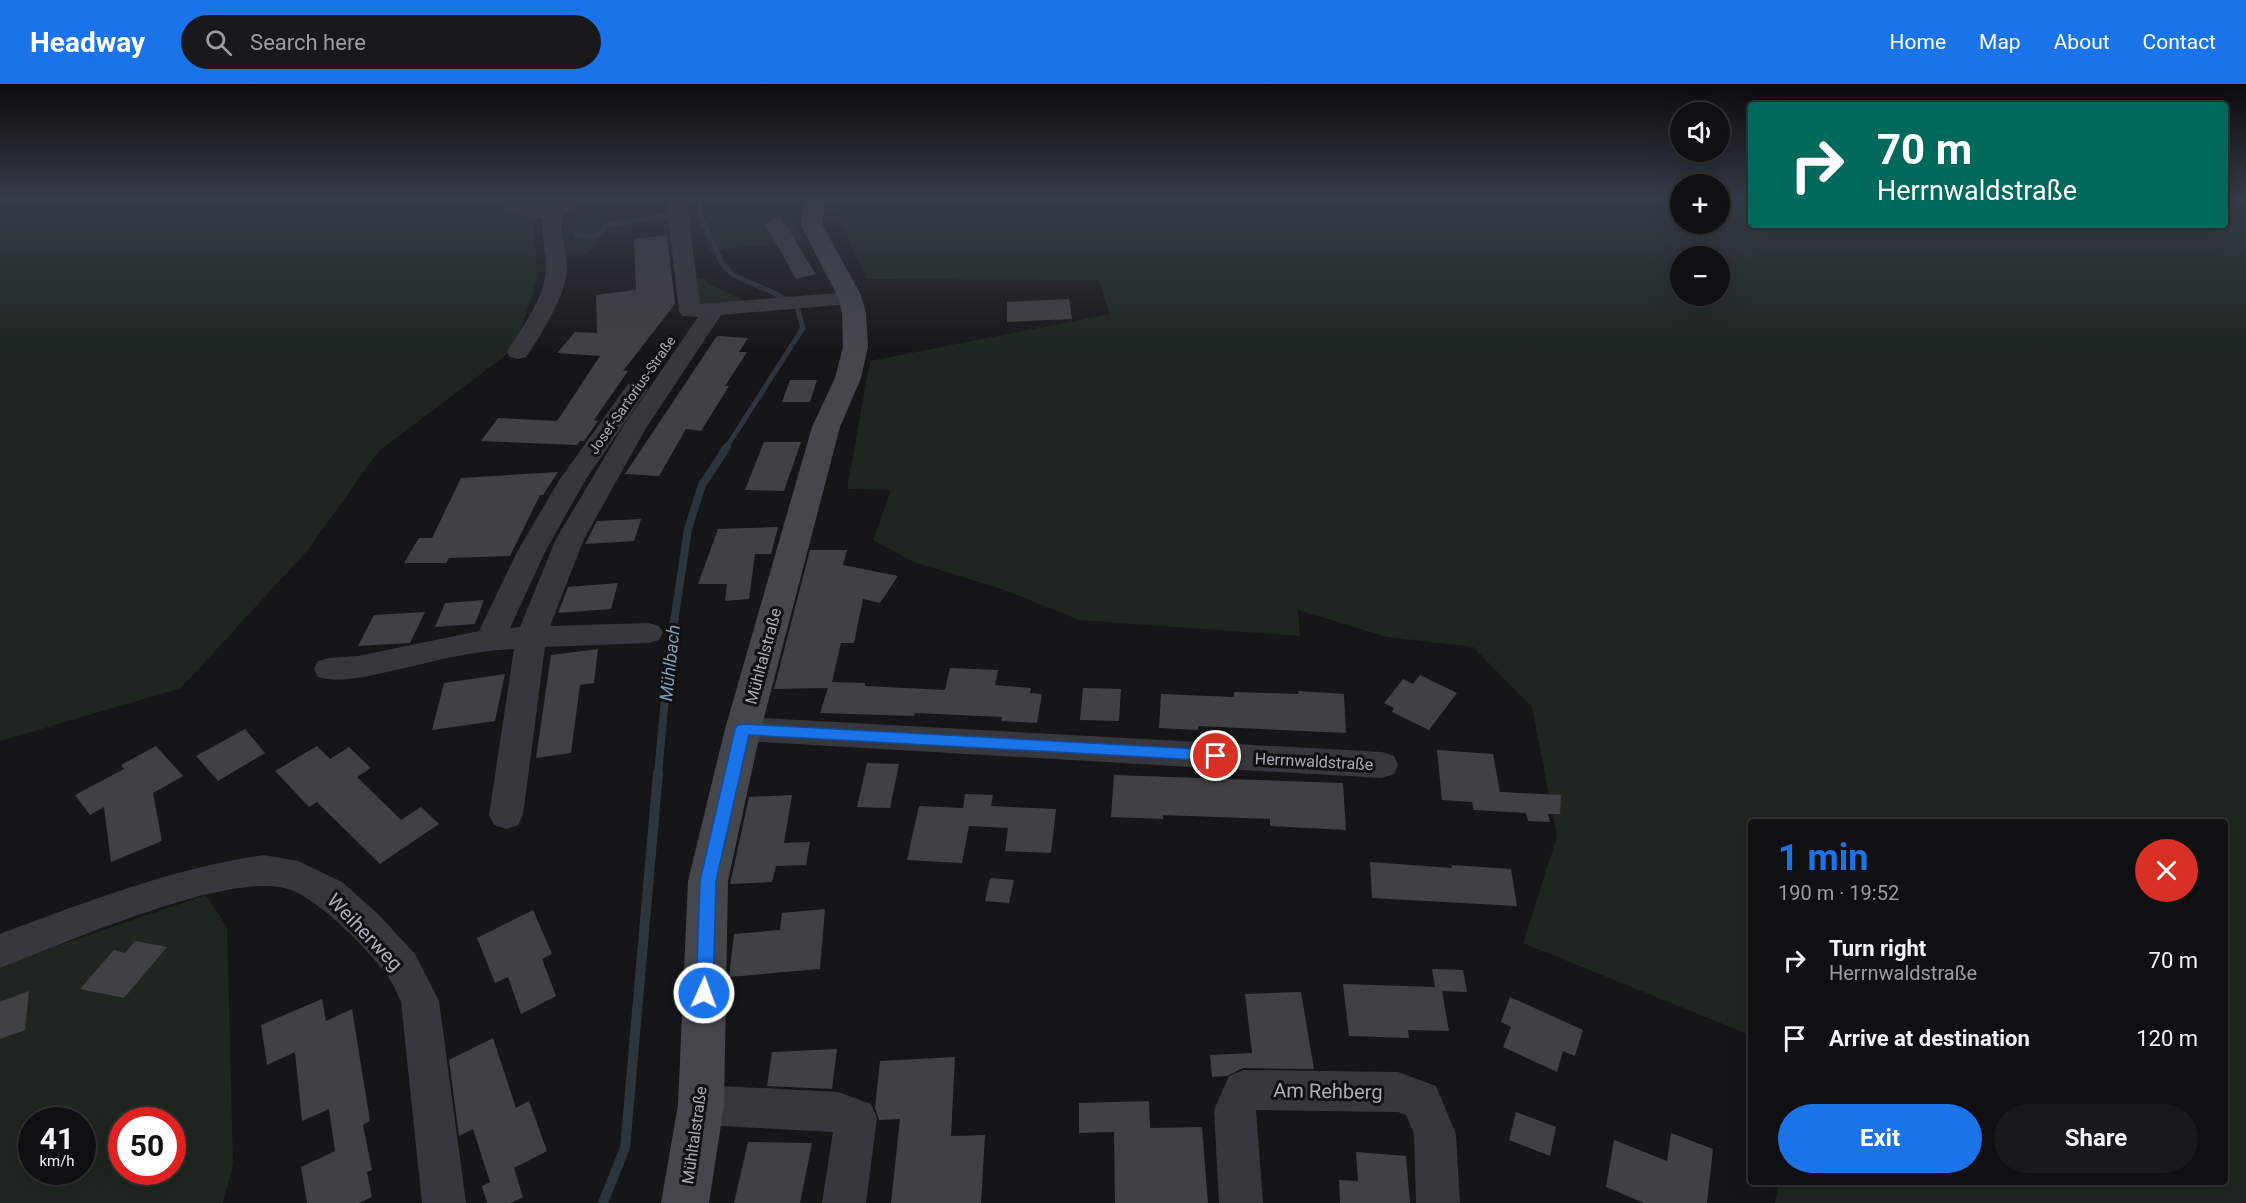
<!DOCTYPE html>
<meta charset="utf-8">
<style>
:root{--surface:#101012;--page:#19191b;--text:#f1f3f6;--muted:#9c9d9f;--line:#303032;--accent:#1a73e8}
body{margin:0;font-family:Roboto,sans-serif;background:var(--page);color:var(--text);height:100vh;display:flex;flex-direction:column;font-size:22px;white-space:nowrap}
*{box-sizing:border-box;margin:0}
p{font-size:20px;color:var(--muted)}
.icon{flex:none;width:33px;height:33px;fill:none;stroke:currentColor;stroke-width:2;stroke-linecap:round;stroke-linejoin:round}
.map{position:relative;flex:1;overflow:hidden}
.sheet{position:absolute;left:1748px;top:735px;width:480px;height:366px;display:flex;flex-direction:column;background:var(--surface);border-radius:6px;box-shadow:0 6px 24px #0002,0 0 0 2px var(--line)}
.sheet>*{flex:none}
.banner{position:absolute;left:1748px;top:18px;width:480px;height:126px;border-radius:6px;box-shadow:0 6px 24px #0002,0 0 0 2px var(--line);background:#00695c;color:#fff;overflow:hidden}
.controls{position:absolute;left:1670px;top:18px;display:grid;gap:12px}
.controls a{display:grid;place-items:center;width:60px;height:60px;border-radius:50%;background:var(--surface);box-shadow:0 6px 24px #0002,0 0 0 2px var(--line);font-size:30px}
.speed{position:absolute;left:18px;top:1023px;display:flex;gap:12px;font-size:30px;font-weight:700;text-align:center}
.speed>*{display:grid;place-content:center;width:78px;height:78px;border-radius:50%;background:var(--surface);box-shadow:0 6px 24px #0002,0 0 0 2px var(--line);line-height:1}
.speed small{font-size:15px;font-weight:400}
.speed .limit{border:9px solid #d22;background:#fff;color:#111}
.pin{position:absolute;display:grid;place-items:center;width:51px;height:51px;color:#fff;margin:-26px;border:3px solid #fff;border-radius:50%;box-shadow:0 2px 6px #0007}
.me{position:absolute;width:66px;margin:-33px;rotate:2deg;stroke-linejoin:round;filter:drop-shadow(0 0 4px #0008)}
.turn{display:flex;align-items:center;gap:21px;height:126px;padding:0 30px;font-size:27px}
.turn .icon{width:78px;height:78px;stroke-width:2.5}
.turn b{display:block;font-size:42px;line-height:51px}
.round{display:grid;place-items:center;flex:none;width:63px;height:63px;border-radius:32px;background:var(--page)}
.summary{display:flex;align-items:center;justify-content:space-between;height:102px;padding:0 30px}
h1{font-size:36px;font-weight:700;line-height:45px;color:var(--accent)}
.primary-button{display:flex;gap:12px;margin-top:auto;padding:12px 30px}
.primary-button a{flex:1;height:69px;border-radius:36px;background:var(--accent);color:#fff;font-size:24px;font-weight:700;line-height:69px;text-align:center}
.primary-button a+a{background:var(--page);color:var(--text)}
ul{padding:0;list-style:none}
li{display:flex;align-items:center;gap:18px;height:78px;padding:0 30px}
li div{flex:1}
li b{display:block;font-size:22px}
li em{font-style:normal}
header{display:flex;align-items:center;gap:36px;box-sizing:border-box;height:84px;padding:0 30px;background:var(--accent);color:#fff}
header strong{font-size:28px}
nav{display:flex;gap:33px;margin-inline-start:auto;font-size:21px}
.search{width:420px;height:54px;background:var(--page);display:flex;align-items:center;gap:15px;box-sizing:border-box;padding:0 21px;border-radius:33px;color:var(--muted);font-size:22px}
.map>svg:first-child{display:block}
</style>
<header>
<strong>Headway</strong>
<div class="search"><svg class="icon" aria-label="search" viewBox="0 0 24 24"><circle cx="10" cy="10" r="6"/><path d="M15 15l6 6"/></svg>Search here</div>
<nav><a>Home</a><a>Map</a><a>About</a><a>Contact</a></nav>
</header>
<div class="map">
<svg width="2246" height="1119" viewBox="0 0 2246 1119">
<rect width="100%" height="100%" fill="#161618"/>
<g fill="#1e261f" fill-rule="evenodd">
<path d="M0,115H537L533,119L537,196L515,264L379,367L306,468L181,604L0,657Z"/>
<path d="M703,115H802L797,143L804,157L707,167L706,139Z"/>
<path d="M848,115H1680V140H1719V115H1750V141H2224L2225,115H2246V1119H1775L1779,1098H2224V738H1750V951L1523,859L1557,753L1532,623L1473,563L1387,553L1298,526L1300,552L1079,536L1005,506L914,478L873,456L891,406L847,405L870,277L1110,230L1098,196L866,195L833,121ZM1680,172H1719V212H1680Z"/>
<path d="M600,122L601,138L665,130L675,133L610,143L587,170L565,174L560,158L567,136Z"/>
<path d="M705,194L707,199L743,216V219L694,223L692,195Z"/>
<path d="M206,811L227,843L233,1080L223,1119H0V881ZM32,1036H82V1088H32ZM122,1036H172V1088H122Z"/>
</g>
<g fill="none" stroke-linecap="round" stroke-linejoin="round">
<g stroke="#2c353c" stroke-width="5">
<path d="M701,115L699,128L722,179L733,191L774,209L797,223L803,244L726,364"/>
<path d="M576,151L595,153L608,141L669,131V128"/>
</g>
<path stroke="#2c353c" stroke-width="8" d="M658,690L669,571L688,445L702,401L727,363"/>
<path stroke="#2c353c" stroke-width="10" d="M603,1119L625,1064L658,689"/>
</g>
<g fill="#404145">
<path d="M780,131L806,175L816,190L796,195L765,140Z"/>
<path d="M667,151L675,220L623,287H628L594,336L598,337L584,357H580L577,361L481,357L498,334L557,337L600,272L557,269L575,248L597,249L596,211L636,206L634,155Z"/>
<path d="M1069,215L1072,235L1007,238V218Z"/>
<path d="M717,252L748,254L739,268H747L725,302H729L701,347L686,345L659,392L625,390Z"/>
<path d="M790,296H817L810,318H782Z"/>
<path d="M764,358H801L784,407L745,406Z"/>
<path d="M558,388L543,411H540L510,472L449,474L446,479H404L419,454H432L461,394Z"/>
<path d="M641,435L634,457L585,460L597,437Z"/>
<path d="M778,443L771,470H755L749,515L725,517L727,500H698L718,445Z"/>
<path d="M810,466H847L843,481L898,492L880,519L863,515L854,559H841L832,598L865,599V602L945,606L950,584L998,586L995,601L1031,604L1030,609L1042,610L1037,639L1001,637L1002,633L915,629L914,632L820,629L828,604L774,605Z"/>
<path d="M618,499L611,525L558,529L568,503Z"/>
<path d="M484,516L475,540L435,543L445,519Z"/>
<path d="M425,528L410,559L358,562L374,531Z"/>
<path d="M598,565L594,599L580,601L571,669L536,674L551,571Z"/>
<path d="M505,590L495,637L432,646L444,599Z"/>
<path d="M1420,591L1457,609L1429,646L1392,628L1394,624L1384,619L1403,595L1413,600Z"/>
<path d="M1083,604L1121,605L1119,637L1080,636Z"/>
<path d="M1298,607L1344,610L1346,649L1198,642V646L1159,644L1161,610L1234,613V608L1299,610Z"/>
<path d="M245,645L265,669L218,697L196,672Z"/>
<path d="M156,662L183,692L153,709L162,757L111,778L104,723L90,731L75,711L124,685L121,681Z"/>
<path d="M317,662L330,675L349,663L371,684L357,693L401,736L421,723L439,740L380,780L317,718L309,723L275,687Z"/>
<path d="M1437,666L1493,670L1500,708L1561,711L1560,730H1548L1550,738L1528,737L1526,729L1474,726L1472,718L1442,716Z"/>
<path d="M867,679L899,680L890,724L857,723Z"/>
<path d="M1114,691L1343,699L1346,746L1270,742V735L1163,731V735L1111,733Z"/>
<path d="M965,710L993,711L991,722L1056,725L1051,769L1005,767L1008,744L969,742L962,779L907,776L919,722L963,724Z"/>
<path d="M792,711L784,759L810,758L806,781L776,782L772,798L730,800L749,713Z"/>
<path d="M1370,778L1452,784L1451,781L1511,785L1517,822L1372,814Z"/>
<path d="M990,794L1014,796L1009,819L985,817Z"/>
<path d="M825,825L820,885L729,893L734,850L780,846L782,829Z"/>
<path d="M533,826L552,870L542,875L556,912L521,930L508,893L495,899L477,854Z"/>
<path d="M135,857L167,863L124,914L80,905L114,866L125,869Z"/>
<path d="M1432,885L1463,886L1467,908L1442,907L1449,947L1408,946L1409,954L1349,952L1343,900L1435,903Z"/>
<path d="M29,907L25,946L0,955V918Z"/>
<path d="M1301,908L1314,985L1243,984L1227,992L1212,993L1210,971L1252,969L1245,910Z"/>
<path d="M1510,913L1583,946L1575,972L1563,967L1557,988L1503,963L1511,943L1501,938Z"/>
<path d="M322,915L326,937L352,925L370,1037L363,1041L372,1086L367,1088L372,1113L359,1119H307L301,1083L335,1067L329,1025L302,1037L295,968L267,981L261,941Z"/>
<path d="M493,954L516,1024L529,1017L547,1067L514,1084L523,1113L511,1119H487L482,1102L490,1098L473,1045L459,1052L449,976Z"/>
<path d="M837,965L832,1005L767,1002L772,968Z"/>
<path d="M955,973L951,1052L985,1051L981,1119H891L900,1035L879,1036L875,1024L880,977Z"/>
<path d="M1149,1017L1150,1044L1202,1043L1208,1119H1115L1114,1048L1079,1049V1019Z"/>
<path d="M1516,1028L1556,1043L1550,1072L1509,1056Z"/>
<path d="M1671,1049L1713,1065L1707,1119H1644L1606,1103L1614,1056L1667,1077Z"/>
<path d="M748,1058L812,1059L800,1119H734Z"/>
<path d="M1356,1068L1406,1072L1410,1119H1340L1339,1096L1358,1097Z"/>
</g>
<g fill="none" stroke-linecap="round" stroke-linejoin="round">
<g fill="#37383d" fill-rule="evenodd">
<path d="M564,115H587L563,132C559,149 567,166 567,183C567,210 541,251 526,273L518,275L510,273L507,268C521,244 545,214 546,185C547,167 540,151 543,134L506,129L503,125L506,121L513,119L551,123Z"/>
<path d="M666,115H686L700,220L850,208L858,209L861,214L858,219L850,220L721,231L646,344L584,455L550,542L648,539L659,542L663,549L659,556L648,559L545,563L523,731L518,741L506,745L494,741L489,731L514,565C474,566 435,577 396,586C371,591 343,600 318,593L314,585L318,577L329,574L358,572L479,547L517,468L560,395L628,300L636,298L644,300L648,305L586,395L545,468L510,544L520,543L556,455L622,344L698,233L682,232L679,227Z"/>
<path d="M743,633L1382,668L1394,672L1398,681L1394,690L1382,694L743,657L732,654L727,645L732,636Z"/>
<path d="M263,771L298,777L342,798L379,831L415,870L439,917L466,1119H422L401,918C397,910 394,901 389,894C371,868 321,817 291,806C232,784 62,861 0,884V850C86,818 171,785 263,771Z"/>
<path d="M1243,986L1398,988L1436,1002L1456,1050L1460,1119H1416L1414,1050L1406,1031L1398,1028L1256,1026L1263,1119H1219L1214,1026L1229,992Z"/>
<path d="M701,1001L838,1008L871,1020L877,1034L866,1119H822L833,1048L701,1041L686,1035L680,1021L686,1007Z"/>
</g>
<path fill="#45474d" fill-rule="evenodd" d="M806,115H827L823,132V142L861,211L866,229L868,263L861,294L840,343L761,645L728,797L724,1021L709,1119H661L678,1021L688,797L725,645L812,343L835,294L843,263L842,229L837,211L801,142V132Z"/>
</g>
<linearGradient id="sky" x2="0" y2="1"><stop stop-color="#0c0c0d"/><stop offset="0.42" stop-color="#363c48"/><stop offset="1" stop-color="#363c48" stop-opacity="0"/></linearGradient>
<rect width="2246" height="272" fill="url(#sky)"/>
<path fill="#1a73e8" stroke="#114b97" stroke-width="1.5" d="M743,640L1216,666L1222,667L1224,672L1222,676L1216,677L749,651L716,797L713,909L711,915L704,917L698,915L696,909L700,797L735,645L738,641Z"/>
<g text-anchor="middle" stroke-width="6" stroke-linejoin="round" paint-order="stroke">
<g font-size="14" fill="#a8adb8" stroke="#111113">
<text transform="translate(632 311) rotate(-55)" y="5">Josef-Sartorius-Straße</text>
</g>
<g font-size="16" fill="#a8adb8" stroke="#111113">
<text transform="translate(763 572) rotate(-75)" y="6">Mühltalstraße</text>
<text transform="translate(1314 677) rotate(3)" y="6">Herrnwaldstraße</text>
<text transform="translate(694 1051) rotate(-82)" y="6">Mühltalstraße</text>
</g>
<g font-size="18" font-style="italic" fill="#7f9bb3" stroke="#111113">
<text transform="translate(670 579) rotate(-84)" y="6">Mühlbach</text>
</g>
<g font-size="20" fill="#a8adb8" stroke="#111113">
<text transform="translate(365 848) rotate(46)" y="7">Weiherweg</text>
<text transform="translate(1328 1007) rotate(1)" y="7">Am Rehberg</text>
</g>
</g>
</svg>
<div class="controls">
<a><svg class="icon" aria-label="sound" viewBox="0 0 24 24"><path d="M4 9h4l5-4v14l-5-4H4zM17 9q2 3 0 6"/></svg></a>
<a>+</a>
<a>−</a>
</div>
<div class="speed"><div>41<small>km/h</small></div><div class="limit">50</div></div>
<div class="pin" style="left:1216px;top:672px;background:#d93025"><svg class="icon" aria-label="arrive" viewBox="0 0 24 24"><path d="M6 21V4h12l-3 4 3 4H6"/></svg></div>
<svg class="me" style="left:704px;top:909px" viewBox="-20 -20 40 40"><circle r="17" fill="#1a73e8" stroke="#fff" stroke-width="3"/><path d="M0-11L8 9 0 5-8 9z" fill="#fff"/></svg>
<div class="banner">
<div class="turn"><svg class="icon" aria-label="right" viewBox="0 0 24 24"><path d="M7 20v-9h11M14 6l5 5-5 5"/></svg><div><b>70 m</b>Herrnwaldstraße</div></div>
</div>
<section class="sheet">
<div class="summary"><div><h1>1 min</h1><p>190 m · 19:52</p></div><a class="round" style="background:#d93025;color:#fff"><svg class="icon" aria-label="close" viewBox="0 0 24 24"><path d="M6 6l12 12M18 6L6 18"/></svg></a></div>
<ul>
<li><svg class="icon" aria-label="right" viewBox="0 0 24 24"><path d="M7 20v-9h11M14 6l5 5-5 5"/></svg><div><b>Turn right</b><p>Herrnwaldstraße</p></div><em>70 m</em></li>
<li><svg class="icon" aria-label="arrive" viewBox="0 0 24 24"><path d="M6 21V4h12l-3 4 3 4H6"/></svg><div><b>Arrive at destination</b></div><em>120 m</em></li>
</ul>
<div class="primary-button"><a>Exit</a><a>Share</a></div>
</section>
</div>
